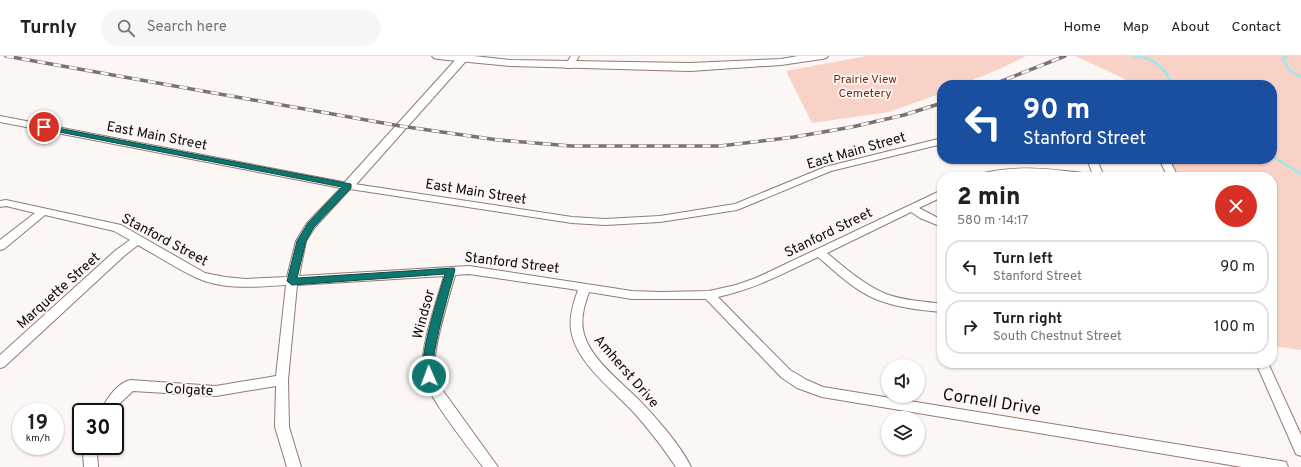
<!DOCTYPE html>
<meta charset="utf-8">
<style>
:root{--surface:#fff;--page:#f6f6f6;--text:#202124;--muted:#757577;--line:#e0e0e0}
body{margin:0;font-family:Overpass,sans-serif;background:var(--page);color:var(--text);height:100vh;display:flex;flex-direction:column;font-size:15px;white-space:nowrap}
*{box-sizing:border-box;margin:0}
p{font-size:13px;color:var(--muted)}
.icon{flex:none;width:22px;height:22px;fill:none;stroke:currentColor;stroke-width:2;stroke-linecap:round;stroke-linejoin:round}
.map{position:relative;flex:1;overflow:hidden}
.side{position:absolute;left:937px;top:116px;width:340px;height:196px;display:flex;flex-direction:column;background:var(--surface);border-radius:16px;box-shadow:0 1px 3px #0004}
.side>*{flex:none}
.top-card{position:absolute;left:937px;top:24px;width:340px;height:84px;border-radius:16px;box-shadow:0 1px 3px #0004;background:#1a4fa0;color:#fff;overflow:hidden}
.fabs{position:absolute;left:881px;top:303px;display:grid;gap:8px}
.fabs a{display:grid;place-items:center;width:44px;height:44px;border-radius:50%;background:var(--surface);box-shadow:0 1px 3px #0004;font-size:20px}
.speed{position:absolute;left:12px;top:347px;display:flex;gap:8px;font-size:20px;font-weight:700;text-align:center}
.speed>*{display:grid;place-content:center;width:52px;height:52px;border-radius:50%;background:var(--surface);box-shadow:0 1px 3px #0004;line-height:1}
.speed small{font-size:10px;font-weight:400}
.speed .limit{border:2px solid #111;border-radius:6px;background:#fff;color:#111}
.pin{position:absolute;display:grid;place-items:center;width:34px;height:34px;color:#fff;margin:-17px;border:2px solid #fff;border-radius:50%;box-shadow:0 1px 4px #0007}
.me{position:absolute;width:44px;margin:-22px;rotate:358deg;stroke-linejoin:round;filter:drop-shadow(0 0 3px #0008)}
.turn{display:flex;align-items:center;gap:14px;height:84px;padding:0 20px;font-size:18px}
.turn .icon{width:52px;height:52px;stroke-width:2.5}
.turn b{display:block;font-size:28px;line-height:34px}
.round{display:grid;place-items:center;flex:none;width:42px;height:42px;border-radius:21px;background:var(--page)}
.head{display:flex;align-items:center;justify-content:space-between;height:68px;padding:0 20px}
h1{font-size:24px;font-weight:800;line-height:30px}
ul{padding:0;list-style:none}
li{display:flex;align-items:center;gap:12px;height:54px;margin:0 8px 6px;padding:0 12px;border:2px solid var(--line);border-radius:16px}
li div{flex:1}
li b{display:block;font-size:15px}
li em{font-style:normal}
header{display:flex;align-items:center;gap:24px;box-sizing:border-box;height:56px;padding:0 20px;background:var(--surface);border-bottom:1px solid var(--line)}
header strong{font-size:19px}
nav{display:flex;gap:22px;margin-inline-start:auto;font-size:14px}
.search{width:280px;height:36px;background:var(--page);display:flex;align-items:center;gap:10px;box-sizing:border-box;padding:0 14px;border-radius:22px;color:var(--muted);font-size:15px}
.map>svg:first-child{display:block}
</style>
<header>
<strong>Turnly</strong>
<div class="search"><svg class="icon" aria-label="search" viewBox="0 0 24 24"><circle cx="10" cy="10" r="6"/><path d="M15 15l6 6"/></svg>Search here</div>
<nav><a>Home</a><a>Map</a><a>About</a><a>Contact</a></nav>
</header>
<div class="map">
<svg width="1301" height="411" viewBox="0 0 1301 411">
<rect width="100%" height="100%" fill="#fcf6f5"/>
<g fill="#f8d2c7">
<path d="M867,0H1026L1004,11L961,29H942V37L889,56L812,67L786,15Z"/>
<path d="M1075,0H1301V294L1272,290V121H1178L1169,103H1272V29H1131L1123,22Z"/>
</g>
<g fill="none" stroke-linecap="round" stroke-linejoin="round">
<g stroke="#9de8e9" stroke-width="2.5">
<path d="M1134,0C1147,1 1157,5 1165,16C1168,20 1170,25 1174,29"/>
<path d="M1287,0L1283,2L1289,14L1301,21"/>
<path d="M1272,100L1301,118"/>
</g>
<defs>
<g id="minor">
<path d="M571,0H579L572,12H566L565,10Z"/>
<path d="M0,60L348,127L572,161L605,163L660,160L735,148L825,111L942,82V88L831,115L737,154L660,166L605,169L572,167L350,133L315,171L306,185L299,220L469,210L632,235L661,236L709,235L736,229L756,222L942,134V141L919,152L942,164V171L920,162L911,156L827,197C845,212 864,229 886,238C904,245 924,245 942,248V256C921,254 899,252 878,244C855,235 837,217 818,201C785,217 754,233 718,241L790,314L807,324L823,331L1281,405L1286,406L1288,411H1242L822,341L797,332L782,322L706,243H632L589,236C584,250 580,264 584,278C590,302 621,326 638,343C655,360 681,390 691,411H676C664,393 651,376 637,360C616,336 580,311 572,279C568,264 573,248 578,234L469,218L455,219C449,242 430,299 435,320C436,324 439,328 441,332L498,411H483C469,392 426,339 423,318C419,293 437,245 444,220L297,229L288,324L289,371L301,411H287L275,371L276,330L216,340L133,335L116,351L114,356H100C106,344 116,328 130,324L216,330L276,320L286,229C259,231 222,234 197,222C177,213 158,200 138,189L124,200L4,311L0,312V299L116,194L130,184L114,175L45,159L4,193L0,194V184L35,157L6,150L0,151V145L6,144L121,169L205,217L225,221L246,223L287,221L296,185L307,167L341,132L0,66Z"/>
<path d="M1087,103H1097L1104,121H1065L1020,118L973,121L975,119C1005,111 1034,111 1065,115C1074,116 1084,116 1093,119Z"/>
<path d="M1159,103H1169L1178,121H1168Z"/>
<path d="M1256,307H1268L1301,379V400L1296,398Z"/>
<path d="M86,390H100L97,397L98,411H84L83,397Z"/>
</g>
<path id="tertiary" d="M462,0L467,3L466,5L352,133H344L342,130L344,127L458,1Z"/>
<path id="secondary" d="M432,0H474L511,4L690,7L781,3L798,0H828L826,2L822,3L781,9L690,15L511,10L438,3L434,2Z"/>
</defs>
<use href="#minor" stroke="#937a73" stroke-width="2"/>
<use href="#tertiary" stroke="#937a73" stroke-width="2"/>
<use href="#secondary" stroke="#937a73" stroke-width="2"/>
<use href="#minor" fill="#fff" fill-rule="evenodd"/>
<use href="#tertiary" fill="#fff" fill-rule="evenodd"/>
<use href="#secondary" fill="#fff" fill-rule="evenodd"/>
<defs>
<g id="rail">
<path d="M6,0L400,70L498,84L571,90H720L794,81L852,71L904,59L942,47"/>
<path d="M992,29L1065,0"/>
</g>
</defs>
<use href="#rail" stroke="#7b7371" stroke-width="3.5"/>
<use href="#rail" stroke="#fcf6f5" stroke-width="2.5" stroke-dasharray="8" stroke-linecap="butt"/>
</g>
<path fill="#0f766e" stroke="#0a4d48" d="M42,69L351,128V132L314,171L306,185L297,222L454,212L455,214C448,240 440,266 435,293C433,300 435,319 433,323L429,324L425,323C416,304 439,240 445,218L292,229L287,225L297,185L308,167L342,131L44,73L40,71Z"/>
<g text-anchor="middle" stroke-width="3.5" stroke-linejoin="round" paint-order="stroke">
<g font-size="12" fill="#722c19" stroke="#fcf6f5">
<text x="865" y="27">Prairie View<tspan x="865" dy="14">Cemetery</tspan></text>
</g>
<g font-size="14" fill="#140b08" stroke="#fcf6f5">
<text transform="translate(157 79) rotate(11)" y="5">East Main Street</text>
<text transform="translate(856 94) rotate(-16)" y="5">East Main Street</text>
<text transform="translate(476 135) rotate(9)" y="5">East Main Street</text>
<text transform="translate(828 176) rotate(-26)" y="5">Stanford Street</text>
<text transform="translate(165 183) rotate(28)" y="5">Stanford Street</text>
<text transform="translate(512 206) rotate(7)" y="5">Stanford Street</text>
<text transform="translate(58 234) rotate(-42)" y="5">Marquette Street</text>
<text transform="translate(423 258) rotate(-75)" y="5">Windsor</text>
<text transform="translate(627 315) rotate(49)" y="5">Amherst Drive</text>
<text transform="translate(189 333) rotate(3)" y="5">Colgate</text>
</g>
<g font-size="17" fill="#140b08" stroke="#fcf6f5">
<text transform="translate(992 345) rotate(9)" y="6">Cornell Drive</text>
</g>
</g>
</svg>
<div class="fabs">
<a><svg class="icon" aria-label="sound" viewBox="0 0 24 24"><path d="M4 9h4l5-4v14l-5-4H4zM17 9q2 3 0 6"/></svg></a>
<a><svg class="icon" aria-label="layers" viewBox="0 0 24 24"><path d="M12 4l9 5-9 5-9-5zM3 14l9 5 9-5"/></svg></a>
</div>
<div class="speed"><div>19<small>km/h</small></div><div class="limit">30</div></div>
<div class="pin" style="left:44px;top:71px;background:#d93025"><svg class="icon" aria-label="arrive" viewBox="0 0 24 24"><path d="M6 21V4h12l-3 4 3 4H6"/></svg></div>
<svg class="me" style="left:429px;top:320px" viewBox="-20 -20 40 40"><circle r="17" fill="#0f766e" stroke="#fff" stroke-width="3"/><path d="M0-11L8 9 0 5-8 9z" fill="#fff"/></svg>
<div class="top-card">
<div class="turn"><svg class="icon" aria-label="left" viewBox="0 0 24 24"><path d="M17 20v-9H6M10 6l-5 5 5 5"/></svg><div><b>90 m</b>Stanford Street</div></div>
</div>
<section class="side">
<div class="head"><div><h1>2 min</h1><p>580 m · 14:17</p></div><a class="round" style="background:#d93025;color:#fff"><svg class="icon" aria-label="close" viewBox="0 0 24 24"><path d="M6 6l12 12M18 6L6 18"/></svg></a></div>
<ul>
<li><svg class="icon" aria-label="left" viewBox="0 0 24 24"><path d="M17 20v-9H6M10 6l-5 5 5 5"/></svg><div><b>Turn left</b><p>Stanford Street</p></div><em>90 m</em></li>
<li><svg class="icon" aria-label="right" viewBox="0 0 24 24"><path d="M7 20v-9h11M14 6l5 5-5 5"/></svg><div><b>Turn right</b><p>South Chestnut Street</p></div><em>100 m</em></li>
</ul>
</section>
</div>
